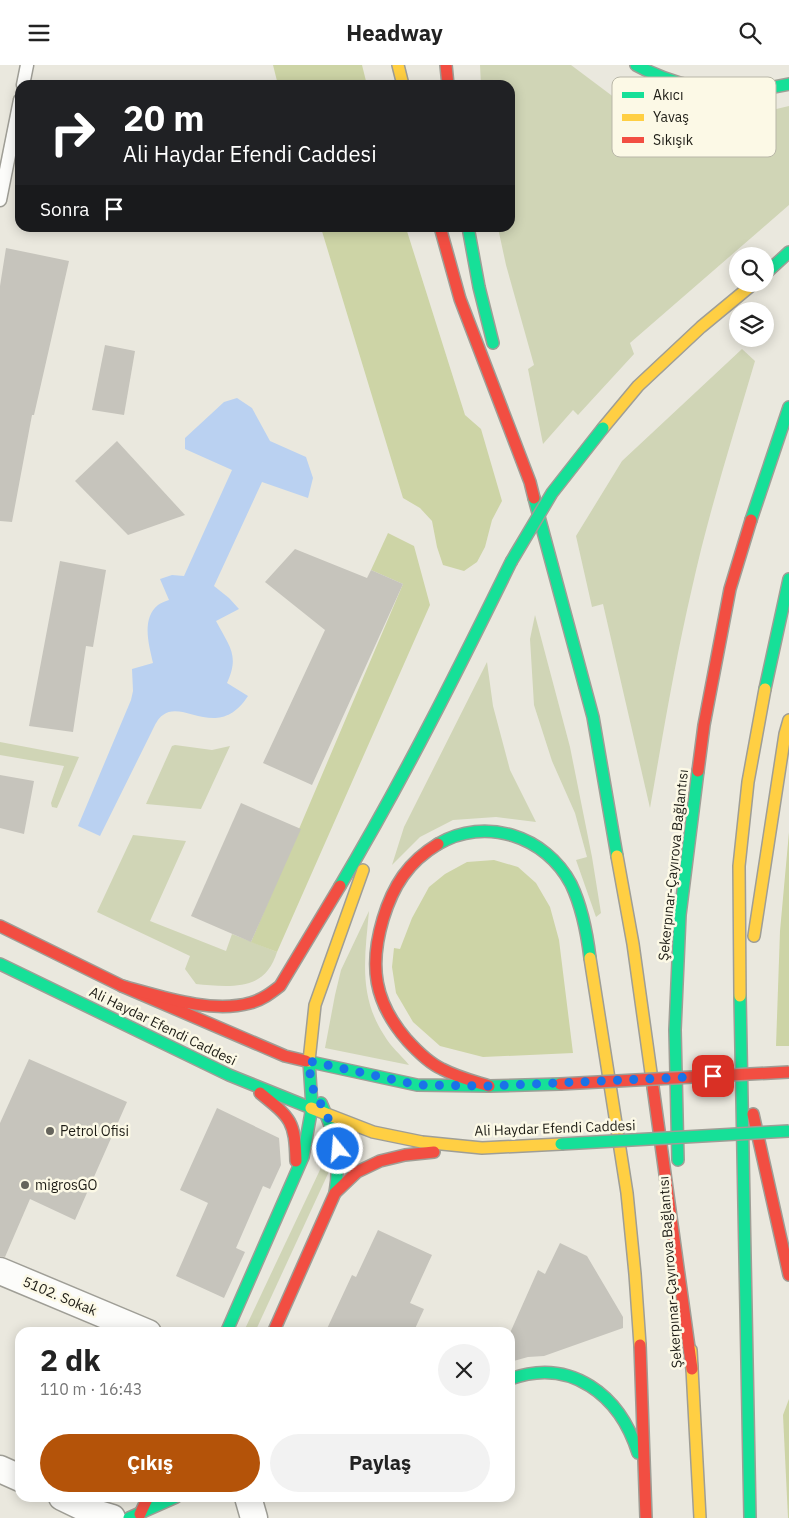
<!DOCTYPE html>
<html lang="tr">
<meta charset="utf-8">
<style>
:root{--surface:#fff;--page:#f2f2f2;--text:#222;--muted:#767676;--accent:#b45309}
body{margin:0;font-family:"IBM Plex Sans",sans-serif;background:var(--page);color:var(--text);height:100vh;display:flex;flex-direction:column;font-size:19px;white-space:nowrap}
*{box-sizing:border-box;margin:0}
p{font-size:16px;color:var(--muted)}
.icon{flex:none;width:28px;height:28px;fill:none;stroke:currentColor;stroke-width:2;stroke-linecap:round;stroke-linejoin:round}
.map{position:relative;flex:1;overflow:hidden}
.sheet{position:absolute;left:15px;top:1262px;width:500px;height:175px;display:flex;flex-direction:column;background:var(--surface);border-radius:15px;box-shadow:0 2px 12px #0003}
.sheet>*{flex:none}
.guide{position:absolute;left:15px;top:15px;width:500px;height:152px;border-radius:15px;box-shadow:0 2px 12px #0003;background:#202124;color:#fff;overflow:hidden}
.controls{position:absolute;left:729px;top:182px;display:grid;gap:10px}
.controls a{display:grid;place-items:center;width:45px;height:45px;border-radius:50%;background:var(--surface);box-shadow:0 2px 12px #0003;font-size:25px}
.pin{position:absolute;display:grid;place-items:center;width:42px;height:42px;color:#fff;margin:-21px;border-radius:10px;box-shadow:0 2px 8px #0006}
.me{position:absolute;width:55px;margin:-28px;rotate:343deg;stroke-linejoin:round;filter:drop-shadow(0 0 4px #0008)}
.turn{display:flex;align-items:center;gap:18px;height:105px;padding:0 25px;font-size:22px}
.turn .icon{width:65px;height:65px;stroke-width:2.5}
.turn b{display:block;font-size:35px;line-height:42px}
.then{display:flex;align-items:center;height:48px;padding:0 25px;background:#0003;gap:10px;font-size:19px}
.round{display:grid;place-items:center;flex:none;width:52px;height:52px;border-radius:26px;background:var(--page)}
.headline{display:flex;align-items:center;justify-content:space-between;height:85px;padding:0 25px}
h1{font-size:30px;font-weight:800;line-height:38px}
.primary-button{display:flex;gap:10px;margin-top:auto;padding:10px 25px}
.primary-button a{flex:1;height:58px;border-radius:30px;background:var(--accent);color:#fff;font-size:20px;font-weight:800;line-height:58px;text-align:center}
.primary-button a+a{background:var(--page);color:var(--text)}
header{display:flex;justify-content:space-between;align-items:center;height:65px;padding:0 25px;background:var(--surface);font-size:22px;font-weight:800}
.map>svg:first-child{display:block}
</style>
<header><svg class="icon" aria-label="menu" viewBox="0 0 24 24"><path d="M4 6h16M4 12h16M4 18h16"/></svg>Headway<svg class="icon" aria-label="search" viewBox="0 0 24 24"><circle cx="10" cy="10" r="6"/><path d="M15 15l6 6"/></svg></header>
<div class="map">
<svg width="789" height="1453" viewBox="0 0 789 1453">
<rect width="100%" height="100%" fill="#eae8de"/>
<g fill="#d0d5b6">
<path d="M480,0H571L615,33L666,54L721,64L772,61V45L789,41V140L630,278L634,289L578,350L573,345L543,379L528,304L534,300L506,200L498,163L510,162V20H481Z"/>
<path d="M742,284L755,296C733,371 709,446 692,523C675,596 663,669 650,743L603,539L592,542L576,471L622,396Z"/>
<path d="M535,550L570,682L592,792L601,848L596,852L576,795L587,792L575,748L552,696L534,640L530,574Z"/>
<path d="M487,597L493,641L510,705L536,757L496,752L453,755L420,772L392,800L404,762Z"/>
<path d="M0,677L79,692L57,743L52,742L51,738L64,701L0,690Z"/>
<path d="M175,680L212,685L230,681L201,744L146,739L172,681Z"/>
<path d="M133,770L186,776L150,856L226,886L232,869L277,887C275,893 272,900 268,905C253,926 219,921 196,919L185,904L190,891L97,847Z"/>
<path d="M369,846C365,891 358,930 384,970C390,981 401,990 409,1000L325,983L335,930L341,905Z"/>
<path d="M327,1090L332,1100L255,1267L243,1268Z"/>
</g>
<g fill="#cdd4a6">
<path d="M273,0H362L367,20H278Z"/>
<path d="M321,163H406L465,350L481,364L502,436L492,455L485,482L477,497L464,506L443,500L437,482L432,456L420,443L403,433Z"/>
<path d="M388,468L414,481L430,540L277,887L251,877L403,519L371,505Z"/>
<path d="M789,767V981H776L780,866Z"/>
<path d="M494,795L518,802L536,818L550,842L559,875L573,988L483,992L440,981L413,957L396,928L392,902L394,883L400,884L412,853L429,822L445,809L467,797Z"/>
<path d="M789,1334V1453H788L783,1350Z"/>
</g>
<path fill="#bad1f1" d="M237,333L252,343L270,376L306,392L313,413L308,433L262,417L214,521L229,533L239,544L216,556C229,581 240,590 227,618L248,631C218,677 184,634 163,650C158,653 155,660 152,666L100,771L78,761L131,635L133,626L132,604L153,598C149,580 141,554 158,540C161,538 165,536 169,535L160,514L172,510L184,511L232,405L185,384V373L224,337Z"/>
<g fill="#c6c4bc">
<path d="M6,183L69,196L34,350H32L12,457L0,456V221Z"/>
<path d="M105,280L135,286L124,350L92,345Z"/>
<path d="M117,376L185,450L128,470L75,416Z"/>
<path d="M295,484L367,513L371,505L403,519L312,720L263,698L325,565L265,517Z"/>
<path d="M60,496L106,505L93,582L86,581L73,667L29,661Z"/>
<path d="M0,710L34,716L24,769L0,763Z"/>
<path d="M241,738L301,764L251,877L191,851Z"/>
<path d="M29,994L127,1037L75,1155L30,1134L5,1192L0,1191V1058Z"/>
<path d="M217,1043L279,1073L281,1100L270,1124L263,1121L236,1183L245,1187L224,1233L176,1211L208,1138L180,1125Z"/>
<path d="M378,1165L432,1190L410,1238L424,1244L413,1268H325L352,1210L356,1212Z"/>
<path d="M560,1178L587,1191L623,1252V1263L544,1291L528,1292L510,1297V1268L538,1205L545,1209Z"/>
</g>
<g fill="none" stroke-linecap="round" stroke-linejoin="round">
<defs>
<g id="lane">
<path d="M23,20L27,0"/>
<path d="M0,135L20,35"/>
</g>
<g id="street">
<path d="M0,1206L148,1268"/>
<path d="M0,1404L20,1413"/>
<path d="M62,1432L95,1448L112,1453"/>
<path d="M248,1432L254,1453"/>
</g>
<g id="fast">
<path d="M636,0C686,27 734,31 789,19"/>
<path d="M468,162L479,222L493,278"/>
<path d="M765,209L789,187"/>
<path d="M534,433L593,652L617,791"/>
<path d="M751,455L789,342"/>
<path d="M765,624L789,514"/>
<path d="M438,779C485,751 546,771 571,819C582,842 587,868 590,893"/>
<path d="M340,821C403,715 457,607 511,497"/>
<path d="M0,899L229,1010L311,1043"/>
<path d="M740,931L750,1453"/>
<path d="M306,996L417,1020L489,1021L560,1019"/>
<path d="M321,1038C336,1071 341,1092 335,1128"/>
<path d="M678,1095L675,965L680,850L698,706"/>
<path d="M226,1268L303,1092L312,1042L309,996"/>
<path d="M510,1314C571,1292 620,1330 638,1388"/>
<path d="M129,1453L176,1432"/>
</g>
<g id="slow">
<path d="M398,0L403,20"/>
<path d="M603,363L638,321L701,262L753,219"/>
<path d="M617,791L633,879L653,1022"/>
<path d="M754,871L785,669L789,655"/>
<path d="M590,893L627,1128L635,1209L640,1280"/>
<path d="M740,931L739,801L748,717L765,624"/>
<path d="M309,996L315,940L363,805"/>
<path d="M311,1043L373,1067L422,1077L482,1083L561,1079"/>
<path d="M691,1285L700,1453"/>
</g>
<g id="jam">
<path d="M446,0L448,20"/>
<path d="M440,162L460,234L530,417L534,433"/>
<path d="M698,706L704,660L730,524L751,455"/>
<path d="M438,779C408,797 393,821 383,854C369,901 374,937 407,975C417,986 429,998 442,1004C457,1012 473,1016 489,1021"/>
<path d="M0,861L122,921L285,991L306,996"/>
<path d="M122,921C160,931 211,949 250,938C262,935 271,928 280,921L340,821"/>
<path d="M653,1022L692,1304"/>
<path d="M260,1028C291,1053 295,1056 296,1096"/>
<path d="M753,1049L789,1210"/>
<path d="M273,1268L335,1128L357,1107L380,1096L405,1090L434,1087"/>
<path d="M640,1280L646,1453"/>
<path d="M140,1449L148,1432"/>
</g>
</defs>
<use href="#lane" stroke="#9f9e96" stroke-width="15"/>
<use href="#street" stroke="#9f9e96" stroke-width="29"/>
<use href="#fast" stroke="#9f9e96" stroke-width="14"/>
<use href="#slow" stroke="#9f9e96" stroke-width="14"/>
<use href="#jam" stroke="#9f9e96" stroke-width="14"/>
<use href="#lane" stroke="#fcfcfa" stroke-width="12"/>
<use href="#street" stroke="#fcfcfa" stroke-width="26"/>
<use href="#fast" stroke="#16e098" stroke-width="11"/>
<use href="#slow" stroke="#ffcf43" stroke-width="11"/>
<use href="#jam" stroke="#f24e42" stroke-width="11"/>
<defs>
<g id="fast-bridge">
<path d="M511,497L552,428L603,363"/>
<path d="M561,1079L789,1066"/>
</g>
<path id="jam-bridge" d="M560,1019L789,1007"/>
</defs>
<use href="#fast-bridge" stroke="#9f9e96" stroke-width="14" stroke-linecap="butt"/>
<use href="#jam-bridge" stroke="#9f9e96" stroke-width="14" stroke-linecap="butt"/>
<use href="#fast-bridge" stroke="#16e098" stroke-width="11"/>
<use href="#jam-bridge" stroke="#f24e42" stroke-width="11"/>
</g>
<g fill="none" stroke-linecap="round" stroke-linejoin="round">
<path stroke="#1a73e8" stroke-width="9" stroke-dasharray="0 16.2" d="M338,1084L328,1053L311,1020L309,996L418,1020L489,1021L713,1011"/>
</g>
<g fill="#65645c" stroke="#fcf9e6" stroke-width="2">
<circle cx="50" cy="1066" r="5"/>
<circle cx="25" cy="1120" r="5"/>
</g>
<g text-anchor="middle" stroke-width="5" stroke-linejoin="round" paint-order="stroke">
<g font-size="14" fill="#1e1d16" stroke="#fcf9e6">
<text transform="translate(673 800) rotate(-84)" y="5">Şekerpınar-Çayırova Bağlantısı</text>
<text transform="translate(163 961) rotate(26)" y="5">Ali Haydar Efendi Caddesi</text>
<text transform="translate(555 1063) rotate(-2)" y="5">Ali Haydar Efendi Caddesi</text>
<text transform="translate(670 1207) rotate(-94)" y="5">Şekerpınar-Çayırova Bağlantısı</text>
<text transform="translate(60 1231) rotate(23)" y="5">5102. Sokak</text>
</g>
<g font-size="14" fill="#1e1d16" stroke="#fcf9e6" text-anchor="start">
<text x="60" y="1071">Petrol Ofisi</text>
<text x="35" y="1125">migrosGO</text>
</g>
</g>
<rect x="612" y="12" width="164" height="80" rx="8" fill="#fcf9e6" stroke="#b9b7a8" stroke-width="1"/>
<rect x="622" y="27" width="22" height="6" fill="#16e098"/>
<rect x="622" y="49" width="22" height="7" fill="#ffcf43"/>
<rect x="622" y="72" width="22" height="6" fill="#f24e42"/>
<g font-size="14" fill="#1e1d16">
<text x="653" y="35">Akıcı</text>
<text x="653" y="57">Yavaş</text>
<text x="653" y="80">Sıkışık</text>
</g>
</svg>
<div class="controls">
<a><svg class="icon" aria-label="search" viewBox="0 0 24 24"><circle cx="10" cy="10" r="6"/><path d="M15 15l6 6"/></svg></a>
<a><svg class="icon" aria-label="layers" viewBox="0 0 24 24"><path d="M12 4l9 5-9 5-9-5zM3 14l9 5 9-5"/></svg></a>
</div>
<div class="pin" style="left:713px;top:1011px;background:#d93025"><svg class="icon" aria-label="arrive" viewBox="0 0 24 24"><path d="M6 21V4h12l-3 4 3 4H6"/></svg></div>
<svg class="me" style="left:338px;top:1084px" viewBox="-20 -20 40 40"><circle r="17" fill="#1a73e8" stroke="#fff" stroke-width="3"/><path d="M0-11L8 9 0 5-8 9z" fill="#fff"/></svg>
<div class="guide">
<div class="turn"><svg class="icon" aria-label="right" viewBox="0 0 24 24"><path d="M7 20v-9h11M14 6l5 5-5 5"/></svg><div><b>20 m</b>Ali Haydar Efendi Caddesi</div></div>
<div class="then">Sonra<svg class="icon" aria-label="arrive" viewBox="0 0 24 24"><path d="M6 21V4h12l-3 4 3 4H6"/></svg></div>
</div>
<section class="sheet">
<div class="headline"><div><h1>2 dk</h1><p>110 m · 16:43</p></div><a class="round"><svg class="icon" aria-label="close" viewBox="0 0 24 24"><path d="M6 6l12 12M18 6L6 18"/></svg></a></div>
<div class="primary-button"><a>Çıkış</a><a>Paylaş</a></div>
</section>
</div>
